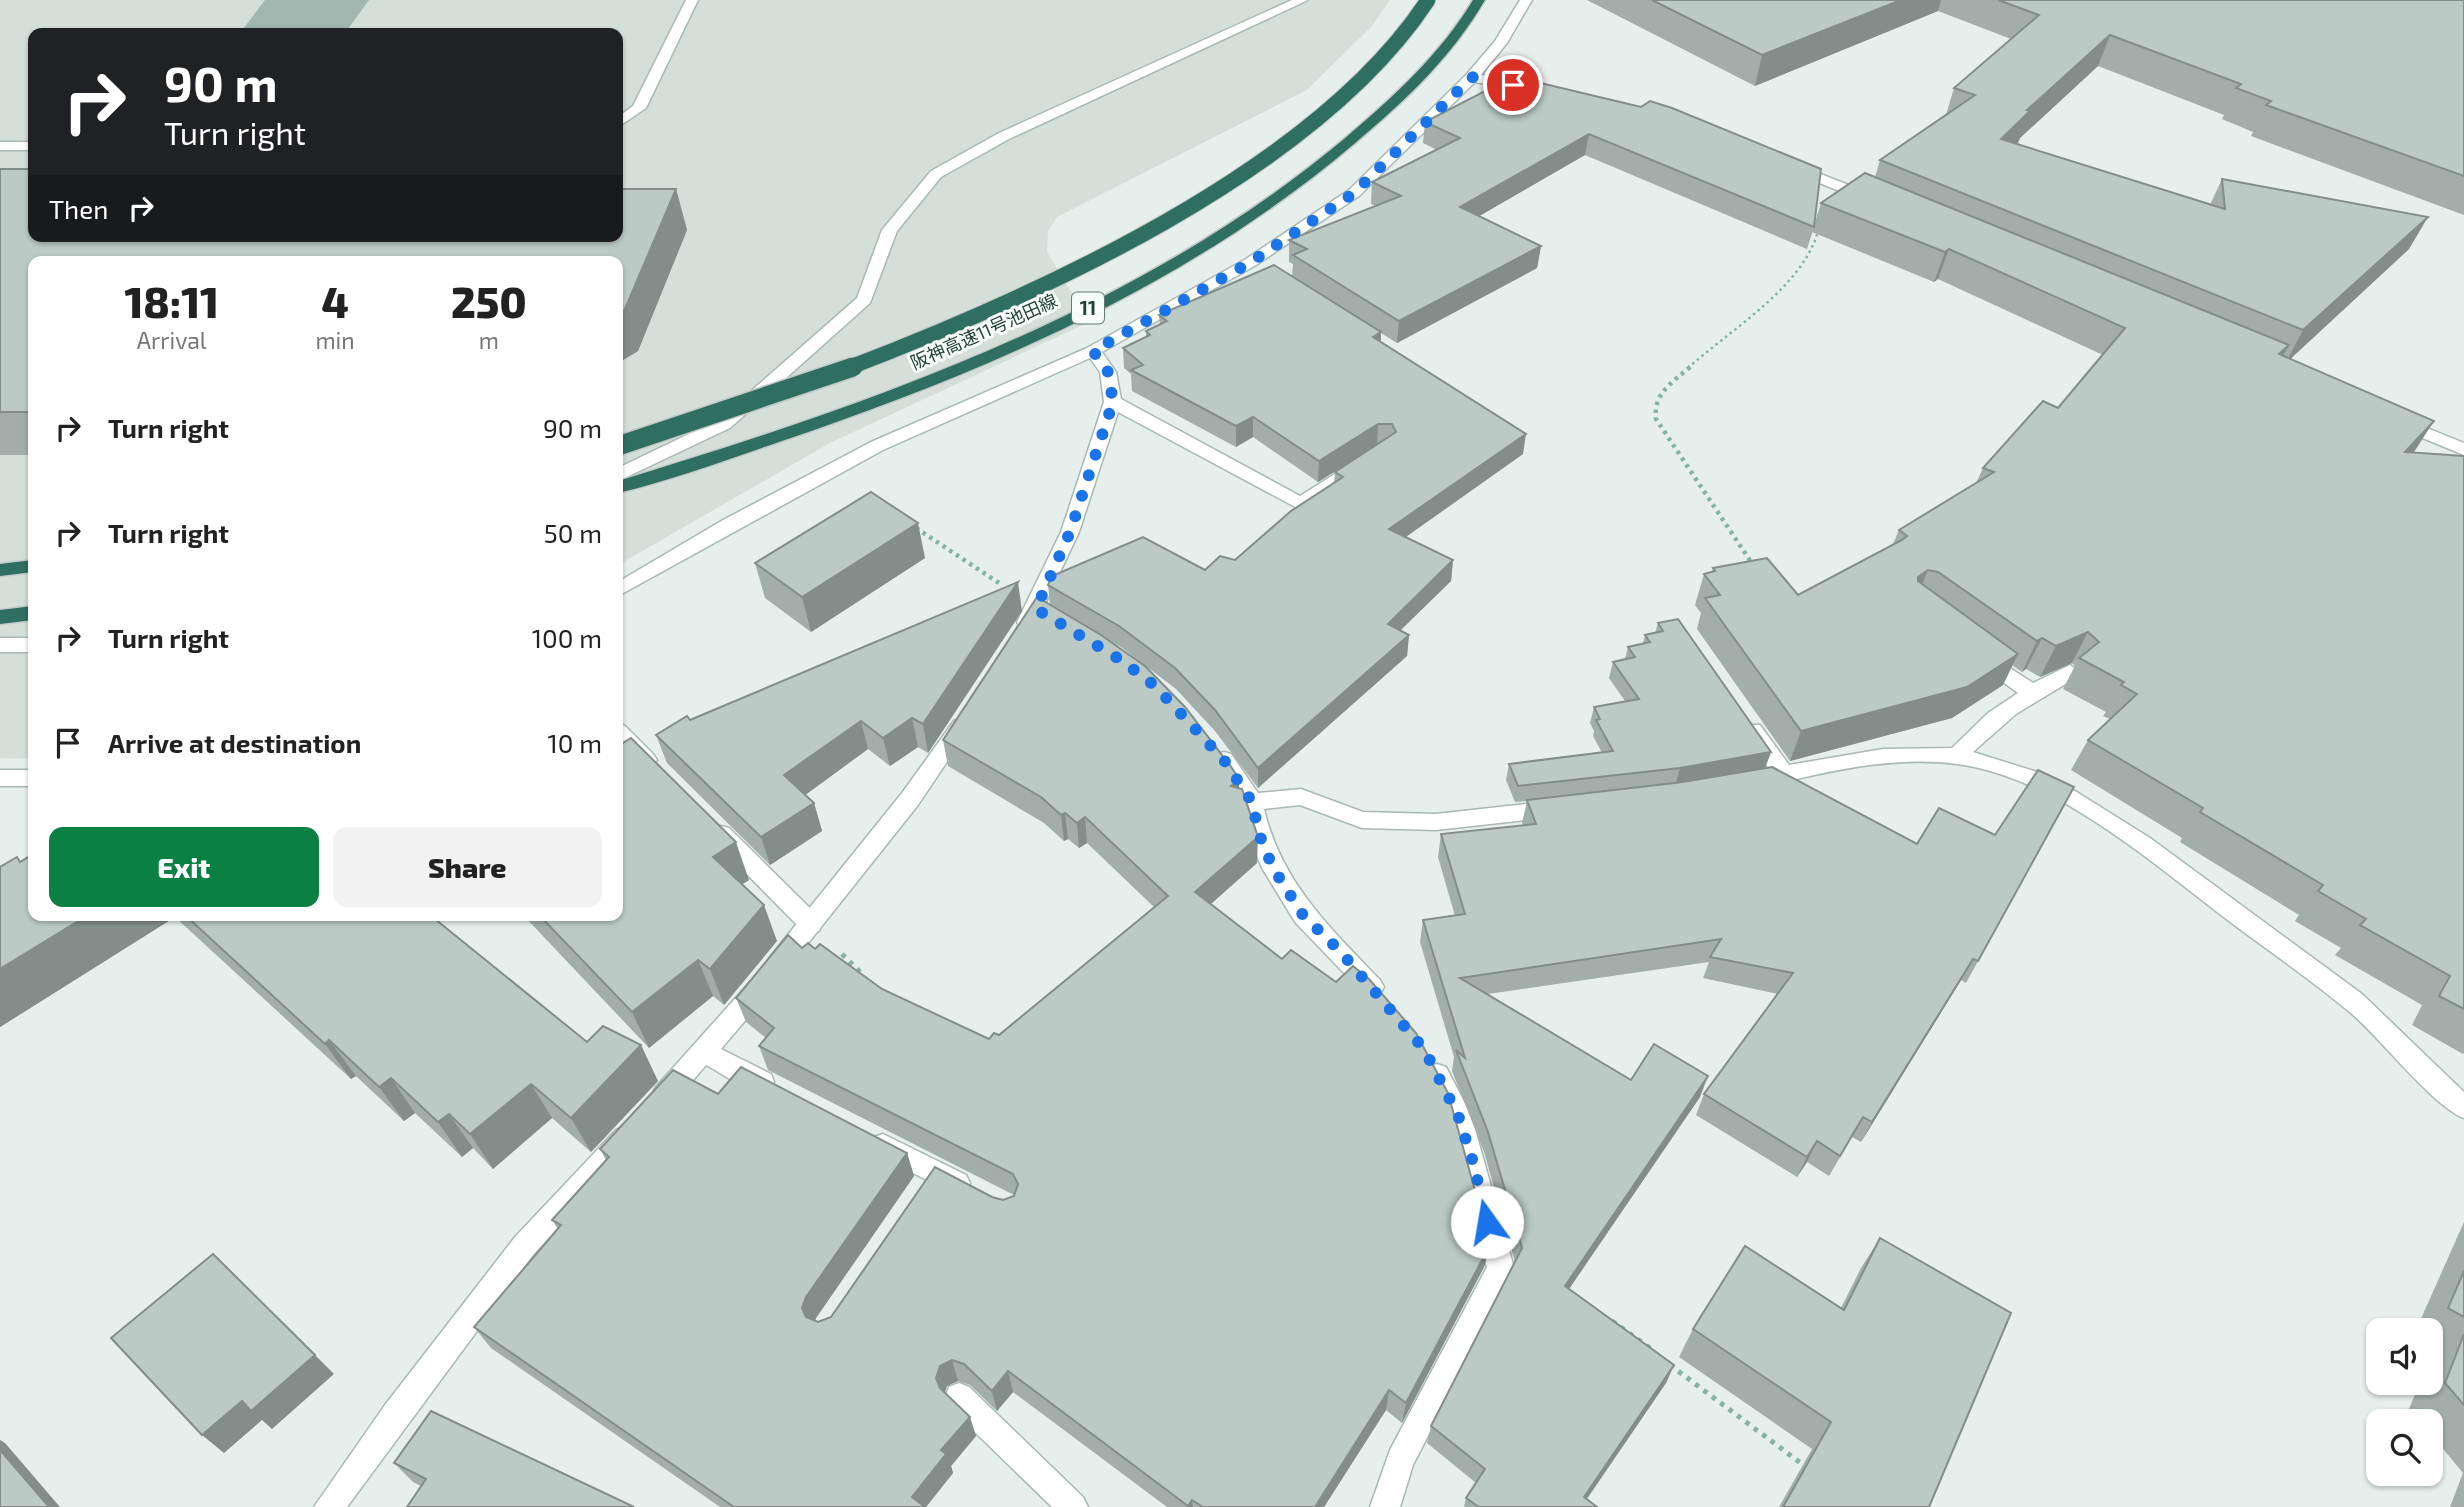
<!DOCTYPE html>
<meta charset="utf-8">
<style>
:root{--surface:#fff;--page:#f2f2f2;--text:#222;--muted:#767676;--accent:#0b8043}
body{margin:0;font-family:"Exo 2","Noto Sans JP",sans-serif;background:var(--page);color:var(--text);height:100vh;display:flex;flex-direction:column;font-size:26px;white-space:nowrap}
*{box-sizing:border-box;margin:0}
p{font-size:23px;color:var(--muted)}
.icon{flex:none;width:38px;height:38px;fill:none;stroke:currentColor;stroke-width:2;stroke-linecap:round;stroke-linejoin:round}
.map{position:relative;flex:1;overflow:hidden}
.details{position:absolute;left:28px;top:256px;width:595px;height:665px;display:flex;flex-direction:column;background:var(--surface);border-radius:14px;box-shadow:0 2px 5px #0004}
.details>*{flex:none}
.top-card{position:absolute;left:28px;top:28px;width:595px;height:214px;border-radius:14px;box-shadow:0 2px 5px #0004;background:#202124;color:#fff;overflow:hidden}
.buttons{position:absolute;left:2366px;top:1318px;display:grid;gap:14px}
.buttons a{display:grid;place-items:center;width:77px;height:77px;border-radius:14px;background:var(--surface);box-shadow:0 2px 5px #0004;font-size:35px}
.pin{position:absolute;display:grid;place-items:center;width:60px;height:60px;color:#fff;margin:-30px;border:4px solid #fff;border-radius:50%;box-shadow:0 2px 7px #0007}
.me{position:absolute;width:77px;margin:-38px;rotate:347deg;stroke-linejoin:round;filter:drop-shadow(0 0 5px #0008)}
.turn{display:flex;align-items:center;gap:24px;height:147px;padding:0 21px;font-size:32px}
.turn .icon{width:91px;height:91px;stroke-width:2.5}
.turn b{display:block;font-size:49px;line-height:60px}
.then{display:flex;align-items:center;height:66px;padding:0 21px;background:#0003;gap:14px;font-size:26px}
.eta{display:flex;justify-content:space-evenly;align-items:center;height:119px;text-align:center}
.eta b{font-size:42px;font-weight:800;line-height:49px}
.button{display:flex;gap:14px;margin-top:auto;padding:14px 21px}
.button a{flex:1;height:80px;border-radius:14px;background:var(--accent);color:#fff;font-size:28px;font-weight:800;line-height:80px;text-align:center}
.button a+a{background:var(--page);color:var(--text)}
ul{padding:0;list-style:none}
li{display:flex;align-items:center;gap:21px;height:105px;padding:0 21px}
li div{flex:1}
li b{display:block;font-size:26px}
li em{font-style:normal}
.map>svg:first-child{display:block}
</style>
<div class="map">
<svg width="2464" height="1507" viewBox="0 0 2464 1507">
<rect width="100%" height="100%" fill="#e6efeb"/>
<path fill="#d4dfda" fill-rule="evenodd" d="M0,0H1390L1372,26L1307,90L1057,217L1048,231L1047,252L1089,322L830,443L618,565V261H33V759L0,758ZM33,33H618V236H33Z"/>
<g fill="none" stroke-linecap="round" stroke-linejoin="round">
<path fill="#a2b6b0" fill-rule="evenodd" d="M265,0H369L345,33H240Z"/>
<defs>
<g id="lane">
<path d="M686,0H698L646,108L618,127V117L633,106Z"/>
<path d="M1292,0H1308L1009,139L941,177L897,231L870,303L730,428L618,481V468L718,420L857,298L882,230L931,171L999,133Z"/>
<rect x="0" y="142" width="33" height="8"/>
<rect x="0" y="638" width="33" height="14"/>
<path d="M618,723L625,726L653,754L657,760L653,766H639L618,744Z"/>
<path d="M721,826L729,828L819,917L822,924L819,931L811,933L803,931L713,840L710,834L713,828Z"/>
</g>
<g id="street">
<path d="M1520,0H1532L1507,43L1481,75L1559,91V97L1475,82L1359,196L1256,265L1102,352L1116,372L1121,399L1300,496L1349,465H1361L1364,469L1361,473L1301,510L1118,412L1079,532L1034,627H1020L1017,622L1061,532L1104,402L1100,372L1090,358L883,450L618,596V582L723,520L871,442L1087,348L1246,259L1349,190L1467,74L1495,41Z"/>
<path d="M1795,164L1874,195L1876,198L1874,201H1864L1790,171V165Z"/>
<path d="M2402,418L2464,443V455L2396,427L2393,423Z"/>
<path d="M1985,652L2033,683L2070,665L2080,672L2077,677L2016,714L1973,752L2037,772L2075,791L2150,838L2362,994L2464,1092V1118C2434,1107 2381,1039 2352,1014C2313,981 2270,952 2229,921C2152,863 2056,777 1957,764C1891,755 1821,773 1758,788L1750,786L1747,780L1750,774L1769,769L1743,730L1746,725H1760L1789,765L1883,749L1952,748L1988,713L2018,693L1978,664L1975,659Z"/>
<path d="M961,718L968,721L971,726L918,805L786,971L778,974L770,971L766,964L770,957L902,793L954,721Z"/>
<path d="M1224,752L1231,754L1258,793L1301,789L1363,812L1436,814L1553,801L1561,803L1564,809L1561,815L1553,817L1436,830L1362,828L1300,805L1264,809C1281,882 1330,928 1380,980L1384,987L1380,994L1372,997L1364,994L1295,922L1262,868L1248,834L1242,804L1213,760L1217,754Z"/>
<rect x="0" y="770" width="33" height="16"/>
<path d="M758,979L766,982L770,989L766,996L721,1049L771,1074L774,1082L771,1090C752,1097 724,1074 706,1065L673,1104L664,1107L655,1104L652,1096L655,1088L750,982Z"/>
<path d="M1437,1064L1446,1067L1471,1115L1514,1268L1413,1465L1400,1507H1370L1390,1450L1487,1267L1446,1117L1425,1075L1428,1067Z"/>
<path d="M625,1127L634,1130L638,1138L634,1146L533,1255L347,1507H314L385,1405L515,1237L616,1130Z"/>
<path d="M883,1134L966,1175L970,1183L966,1191L957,1195L948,1191L874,1153L870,1145L874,1137Z"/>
<path d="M959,1383L969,1387L1083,1497L1088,1507H1052L949,1407L945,1397L949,1387Z"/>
</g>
<g id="highway">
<path d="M1473,0H1485C1452,57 1404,102 1354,144C1188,285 984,373 779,442C726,460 672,480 618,493V481C874,403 1136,313 1344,139C1392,98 1440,55 1473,0Z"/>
<path d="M33,560V572L0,576V564Z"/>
<path d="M33,606V620L0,624V610Z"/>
</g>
</defs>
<use href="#lane" stroke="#a8b8b2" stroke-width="3"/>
<use href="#street" stroke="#a8b8b2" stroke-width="3"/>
<use href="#highway" stroke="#c2cac8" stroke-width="3"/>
<path stroke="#86b3a5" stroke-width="2.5" stroke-dasharray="2.5 3.5" stroke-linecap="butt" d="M1688,368C1730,330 1803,287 1818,231"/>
<g stroke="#86b3a5" stroke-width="4.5" stroke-dasharray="3.5 4.5" stroke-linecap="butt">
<path d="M1690,367C1672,383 1653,393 1656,419L1753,565"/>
<path d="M916,528L999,583"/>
</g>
<g stroke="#86b3a5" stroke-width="5" stroke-dasharray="4.5 6" stroke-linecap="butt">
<path d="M842,954L863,975"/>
<path d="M1612,1321L1650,1348"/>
<path d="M1670,1365L1806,1467"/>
</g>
<use href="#lane" fill="#fff" fill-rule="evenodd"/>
<use href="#street" fill="#fff" fill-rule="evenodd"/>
<use href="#highway" fill="#2f6f62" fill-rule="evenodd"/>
<defs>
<path id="highway-bridge-far1" d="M848,368C1036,296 1315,172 1428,0"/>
<path id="highway-bridge" d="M618,446L853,367"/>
</defs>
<use href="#highway-bridge-far1" stroke="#c2cac8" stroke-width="17" stroke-linecap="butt"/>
<use href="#highway-bridge" stroke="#c2cac8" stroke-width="22" stroke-linecap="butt"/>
<use href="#highway-bridge-far1" stroke="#2f6f62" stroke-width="15"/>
<use href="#highway-bridge" stroke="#2f6f62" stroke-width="19"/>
</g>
<g fill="#a1aea9">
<path d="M1587,0H2464V215L2251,136L2253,132L2222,119L2224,115L2098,66L2020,138L2017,144L2210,205L2222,179L2409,249L2290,359L2413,452L2464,456V1053L2463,1054L2412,1025L2422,1005L2335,955L2341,948L2295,921L2299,915L2180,842L2182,838L2071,770L2088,740L2110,719L2103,716L2106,712L2063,689L2075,666L2072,663L2040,677L2026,669L2022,672L2012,665L2003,685L1952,718L1790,761L1697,629L1701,613L1695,605L1704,574L1712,572L1713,568L1798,595L1893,544L1899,530L1976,483L1983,468L2058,408L2103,355L1938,279L1934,282L1812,232L1821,203L1875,177L1880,160L1946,115L1954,88L2011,39L1938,11L1755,86Z"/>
<path d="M1521,106L1814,227L1807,249L1585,155L1479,216L1541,246L1537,268L1397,343L1381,333V342L1523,454L1406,537L1453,560L1451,581L1400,631L1409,635L1407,656L1258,788L1215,731L1176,689L1121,647L1107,639L1239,788L1257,863L1211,904L1490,1245L1484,1267L1402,1423L1386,1410L1324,1507H1167L1013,1392L997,1411L970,1385L958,1381L947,1386L944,1392L976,1436L951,1466L953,1473L926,1507H720L491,1348L474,1327L558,1229L552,1220L606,1160L600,1149L718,1094L907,1153L914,1176L816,1318L815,1321L818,1322L831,1317L992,1197L1003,1200L1014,1195L768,1070L759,1046L766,1038L746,1022L736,998L802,948L815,949L882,989L989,1039L999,1035L1154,907L1087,843L1079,848L1068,839L1064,841L1044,823L948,766L943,740L1050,605L1048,585L1205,570L1235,560L1334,483L1335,472L1377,445L1318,482L1253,437L1236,447L1132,391L1131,374L1124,368L1123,348L1146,337V331L1160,325L1159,315L1292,276L1293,264L1289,262V240L1376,206L1371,204L1372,182L1437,150L1423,143L1425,122Z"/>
<path d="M0,169L33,236L676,189L687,230L638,351L618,363V261H33V455H0Z"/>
<path d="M925,558L811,632L765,598L755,563Z"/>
<path d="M1022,611L928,753L918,747L890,766L868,749L805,795L814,803L822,831L770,865L667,763L656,735L690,720Z"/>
<path d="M1658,623L1771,752L1765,768L1917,844L1995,835L2074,787L1966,983L1961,980L1861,1142L1852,1137L1829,1176L1807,1162L1797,1177L1696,1115L1704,1094L1778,994L1703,978L1709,962L1488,994L1631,1080L1700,1097L1569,1289L1674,1365L1666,1383L1587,1499L1597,1507H1464L1466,1498L1476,1483L1427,1443L1431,1426L1515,1262L1484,1152L1452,1071L1454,1057L1420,942L1423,920L1455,916L1438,857L1441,834L1523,825L1522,823L1527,801L1515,802L1506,780L1509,764L1602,753L1593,736L1594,731L1590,723L1594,707L1625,701L1609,678L1613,662L1625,659L1628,647L1643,644L1645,635L1655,633Z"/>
<path d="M0,867L33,915H430L587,1042L658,1081L591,1152L552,1118L493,1169L473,1148L462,1157L415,1113L404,1121L356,1076L351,1079L175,917L0,1027Z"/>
<path d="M749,880L742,884L777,941L724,1005L713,996L649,1048L523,915H618Z"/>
<path d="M2464,1222V1507H2450L2463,1473L2431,1434V1421H2419L2409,1409L2420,1382H2431V1355L2434,1347L2431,1346V1330H2416Z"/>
<path d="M1880,1238L1929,1507H1779L1812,1449L1679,1357L1693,1329L1841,1308L1861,1268Z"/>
<path d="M394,1463L634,1507L421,1486L413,1482Z"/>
</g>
<g fill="#838d89">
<path d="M1901,0H1941L1938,11L1755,86L1762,55Z"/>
<path d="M2110,35L2098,66L2020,138L2018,143L1990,170L2001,139L2027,110Z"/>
<path d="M1589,134L1585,155L1457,229L1460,207Z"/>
<path d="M676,189L687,230L638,351L618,363V313Z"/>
<path d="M2428,217L2409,249L2285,364L2303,330Z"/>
<path d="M1541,246L1537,268L1397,343L1399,321Z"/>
<path d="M1949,249L1938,279L1934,282L1945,252Z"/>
<path d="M1381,332L1380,353L1373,337Z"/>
<path d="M2289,345L2272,376L2279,354Z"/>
<path d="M1253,417V437L1236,447V426Z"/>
<path d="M2434,421L2414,452L2385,482L2405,452Z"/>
<path d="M1378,424L1377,445L1318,482L1319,461Z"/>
<path d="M1526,434L1523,454L1387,550L1389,529Z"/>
<path d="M918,523L925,558L811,632L802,597Z"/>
<path d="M1453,560L1451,581L1386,644L1388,624Z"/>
<path d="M1928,570L1915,601L1918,577Z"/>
<path d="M1018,582L1022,611L928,753L923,724Z"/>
<path d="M2088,632L2072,663L2040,677L2056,646Z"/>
<path d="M1409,635L1407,656L1258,788V768Z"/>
<path d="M2042,638L2026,669L2022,672L2037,641Z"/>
<path d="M2018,654L2003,685L1952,718L1790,761L1801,731Z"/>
<path d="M912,718L918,747L890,766L883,738Z"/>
<path d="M861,721L868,749L793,804L784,775Z"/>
<path d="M1771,752L1765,768L1676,783L1680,768Z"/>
<path d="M1239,779V805L1231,786Z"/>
<path d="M814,803L822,831L770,865L761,837Z"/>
<path d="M1065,813L1068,839L1064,841L1061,815Z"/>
<path d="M1085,817L1087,843L1079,848L1077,823Z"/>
<path d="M1258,837L1257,863L1196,917L1195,892Z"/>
<path d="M736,842L749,880L727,894L713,857Z"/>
<path d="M764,905L777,941L724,1005L710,969Z"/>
<path d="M88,915H174L175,917L0,1027V969Z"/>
<path d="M1973,959L1961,980L1861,1142L1872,1122Z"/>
<path d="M698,960L713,996L649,1048L632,1012Z"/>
<path d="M329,1040L356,1076L351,1079L325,1044Z"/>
<path d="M641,1045L658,1081L591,1152L571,1118Z"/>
<path d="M1708,1076L1700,1097L1558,1305L1565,1286Z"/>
<path d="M391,1078L415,1113L404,1121L379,1087Z"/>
<path d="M531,1084L552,1118L493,1169L470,1134Z"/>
<path d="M449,1114L473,1148L462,1157L438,1122Z"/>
<path d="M1817,1141L1807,1162L1797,1177L1807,1157Z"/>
<path d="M907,1153L914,1176L816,1318L812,1329L802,1308L806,1297Z"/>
<path d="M1490,1245L1484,1267L1402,1423L1406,1403Z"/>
<path d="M315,1355L334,1374L272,1429L262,1420L224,1453L202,1435L242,1401Z"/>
<path d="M952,1360L958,1381L947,1386L943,1398L936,1378L940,1366Z"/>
<path d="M1674,1365L1666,1383L1581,1507L1584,1497Z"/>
<path d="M1008,1371L1013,1392L997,1411L992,1391Z"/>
<path d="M1389,1390L1386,1410L1324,1507H1315Z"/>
<path d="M970,1417L976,1436L951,1466L953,1473L926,1507H917L912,1497L941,1450Z"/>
<path d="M0,1440L5,1443L60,1507H49L0,1450Z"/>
<path d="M1192,1500L1193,1507H1188V1506Z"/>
</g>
<g fill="#bbcac4" stroke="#838d89" stroke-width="2">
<path d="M1652,0H1901L1762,55Z"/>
<path d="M1998,0H2464V176L2266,105L2271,101L2236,88L2241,84L2110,35L2027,110L2030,111L2001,139L2225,209L2222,179L2428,217L2303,330L1880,160L1975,95L1954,88L2039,15Z"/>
<path d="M1532,81L1641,107L1650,101L1672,108L1821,169L1814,227L1589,134L1460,207L1541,246L1399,321L1293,255L1307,249L1289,240L1401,196L1372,182L1460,138L1425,122L1485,91L1521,106Z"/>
<path d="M0,169H33V236H618V189H676L625,309L618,313V261H33V412H0Z"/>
<path d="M1865,173L2289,345L2279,354L2434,421L2405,452L2464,456V1009L2439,996L2450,976L2360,925L2366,919L2318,891L2323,885L2200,812L2203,808L2088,740L2137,694L2121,685L2124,682L2079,658L2099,642L2088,632L2056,646L2042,638L2037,641L1938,572L1928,570L1918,577V581L2018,654L1967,687L1801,731L1705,598L1720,595L1704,574L1715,571L1713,568L1767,558L1798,595L1902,540L1907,536L1899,530L1994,472L1983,468L2043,401L2058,408L2125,328L1949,249L1945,252L1821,203Z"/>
<path d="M1274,265L1381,332L1373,337L1526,434L1389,529L1453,560L1388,624L1409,635L1258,768L1215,710L1175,668L1119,626L1048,585L1052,576L1143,537L1205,570L1220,556L1235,560L1291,511L1343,477L1335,472L1396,432L1392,424H1378L1319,461L1253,417L1236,426L1131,370L1143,365L1123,348L1150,335L1146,331L1167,321L1159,315Z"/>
<path d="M871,492L918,523L802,597L755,563Z"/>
<path d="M1018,582L923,724L912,718L883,738L861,721L784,775L814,803L761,837L656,735L687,716L690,720Z"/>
<path d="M1037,597L1101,635L1145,666L1185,707L1232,768L1239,779L1231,786L1242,789L1258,837L1195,892L1282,959L1291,950L1336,982L1353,966L1369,979L1416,1033L1448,1093L1490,1245L1406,1403L1389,1390L1315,1507H1203L1192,1500L1188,1506L1008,1371L992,1391L964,1364L952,1360L940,1366L936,1378L940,1388L970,1417L941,1450L946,1454L912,1497L925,1507H734L474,1327L561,1225L552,1220L609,1157L600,1149L673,1070L718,1094L741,1067L907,1153L806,1297L802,1308L806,1317L818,1322L831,1317L935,1167L992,1197L1003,1200L1014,1196L1018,1184L1013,1174L759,1046L774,1028L736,998L788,935L802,948L808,943L815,949L820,944L882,989L989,1039L994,1033L999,1035L1168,896L1085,817L1077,823L1065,813L1061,815L1041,797L943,740Z"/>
<path d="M1678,619L1771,752L1680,768L1518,786L1509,764L1613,751L1596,720L1600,719L1594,707L1639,699L1613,662L1635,657L1628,647L1650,642L1645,635L1663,631L1658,623Z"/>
<path d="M631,738L736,842L713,857L764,905L710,969L698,960L632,1012L539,915H618V746Z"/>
<path d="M1772,767L1917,844L1939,808L1995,835L2038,770L2074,787L1978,961L1973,959L1872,1122L1863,1117L1840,1156L1817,1141L1807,1157L1704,1094L1793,973L1710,957L1721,939L1460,978L1631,1080L1654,1044L1708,1076L1565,1286L1674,1365L1584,1497L1597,1507H1479L1466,1498L1485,1469L1431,1426L1522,1248L1488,1132L1456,1050L1465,1058L1423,920L1465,914L1441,834L1536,824L1527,800L1683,782Z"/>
<path d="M33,854V915H88L0,969V867L17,857L20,862Z"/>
<path d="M185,915H430L587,1042L603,1026L641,1045L571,1118L531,1084L470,1134L449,1114L438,1122L391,1078L379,1087L329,1040L325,1044Z"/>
<path d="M1880,1238L2011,1313L1929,1507H1783L1831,1422L1693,1329L1745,1246L1844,1310Z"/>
<path d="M213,1254L315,1355L251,1411L242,1401L202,1435L111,1338Z"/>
<path d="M2464,1271V1317L2448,1308Z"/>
<path d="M2464,1334V1405L2445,1383Z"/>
<path d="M431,1411L634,1507H407L426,1479L394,1463Z"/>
<path d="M0,1450L49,1507H0Z"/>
</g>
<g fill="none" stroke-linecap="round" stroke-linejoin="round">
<path stroke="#1a73e8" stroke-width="12" stroke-dasharray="0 21.6" d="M1487,1222L1474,1165L1458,1115L1424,1049L1339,950L1303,915L1273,868L1259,834L1252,802L1224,760L1155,686L1121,660L1036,609L1070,532L1113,402L1108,372L1093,351L1251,262L1354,193L1472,77L1513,85"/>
</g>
<g text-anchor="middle" stroke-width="6" stroke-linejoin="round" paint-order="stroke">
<g font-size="18" fill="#24423a" stroke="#f7fbf9">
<text transform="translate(984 332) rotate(-24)" y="6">阪神高速11号池田線</text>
</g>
<rect fill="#f7fbf9" stroke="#637a73" stroke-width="2" x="1072" y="292.5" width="32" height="31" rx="5"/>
<g font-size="19" font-weight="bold" fill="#24423a">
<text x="1088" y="315">11</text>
</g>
</g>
</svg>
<div class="buttons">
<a><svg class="icon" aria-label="sound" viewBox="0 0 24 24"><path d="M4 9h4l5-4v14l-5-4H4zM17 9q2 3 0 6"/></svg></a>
<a><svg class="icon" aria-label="search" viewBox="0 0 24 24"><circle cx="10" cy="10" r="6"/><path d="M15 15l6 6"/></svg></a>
</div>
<div class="pin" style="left:1513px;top:85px;background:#d93025"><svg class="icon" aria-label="arrive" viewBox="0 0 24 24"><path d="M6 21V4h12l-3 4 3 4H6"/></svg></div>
<svg class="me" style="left:1487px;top:1222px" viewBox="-20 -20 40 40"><circle r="19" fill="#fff"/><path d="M0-13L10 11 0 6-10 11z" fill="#1a73e8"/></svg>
<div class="top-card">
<div class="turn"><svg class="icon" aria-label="right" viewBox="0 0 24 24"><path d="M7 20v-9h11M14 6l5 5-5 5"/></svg><div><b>90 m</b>Turn right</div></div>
<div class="then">Then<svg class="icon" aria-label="right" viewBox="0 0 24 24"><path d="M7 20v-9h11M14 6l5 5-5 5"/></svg></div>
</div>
<section class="details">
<div class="eta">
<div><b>18:11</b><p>Arrival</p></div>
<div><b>4</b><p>min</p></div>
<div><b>250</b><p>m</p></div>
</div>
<ul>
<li><svg class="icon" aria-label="right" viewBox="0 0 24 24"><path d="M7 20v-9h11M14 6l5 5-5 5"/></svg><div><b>Turn right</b></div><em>90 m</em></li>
<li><svg class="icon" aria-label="right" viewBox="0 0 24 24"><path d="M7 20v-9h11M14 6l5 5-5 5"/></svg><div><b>Turn right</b></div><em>50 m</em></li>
<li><svg class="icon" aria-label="right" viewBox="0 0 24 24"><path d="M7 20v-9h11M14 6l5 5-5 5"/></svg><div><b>Turn right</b></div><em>100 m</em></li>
<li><svg class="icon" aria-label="arrive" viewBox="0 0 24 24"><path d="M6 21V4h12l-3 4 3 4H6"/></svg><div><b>Arrive at destination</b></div><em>10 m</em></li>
</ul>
<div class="button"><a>Exit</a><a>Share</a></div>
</section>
</div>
